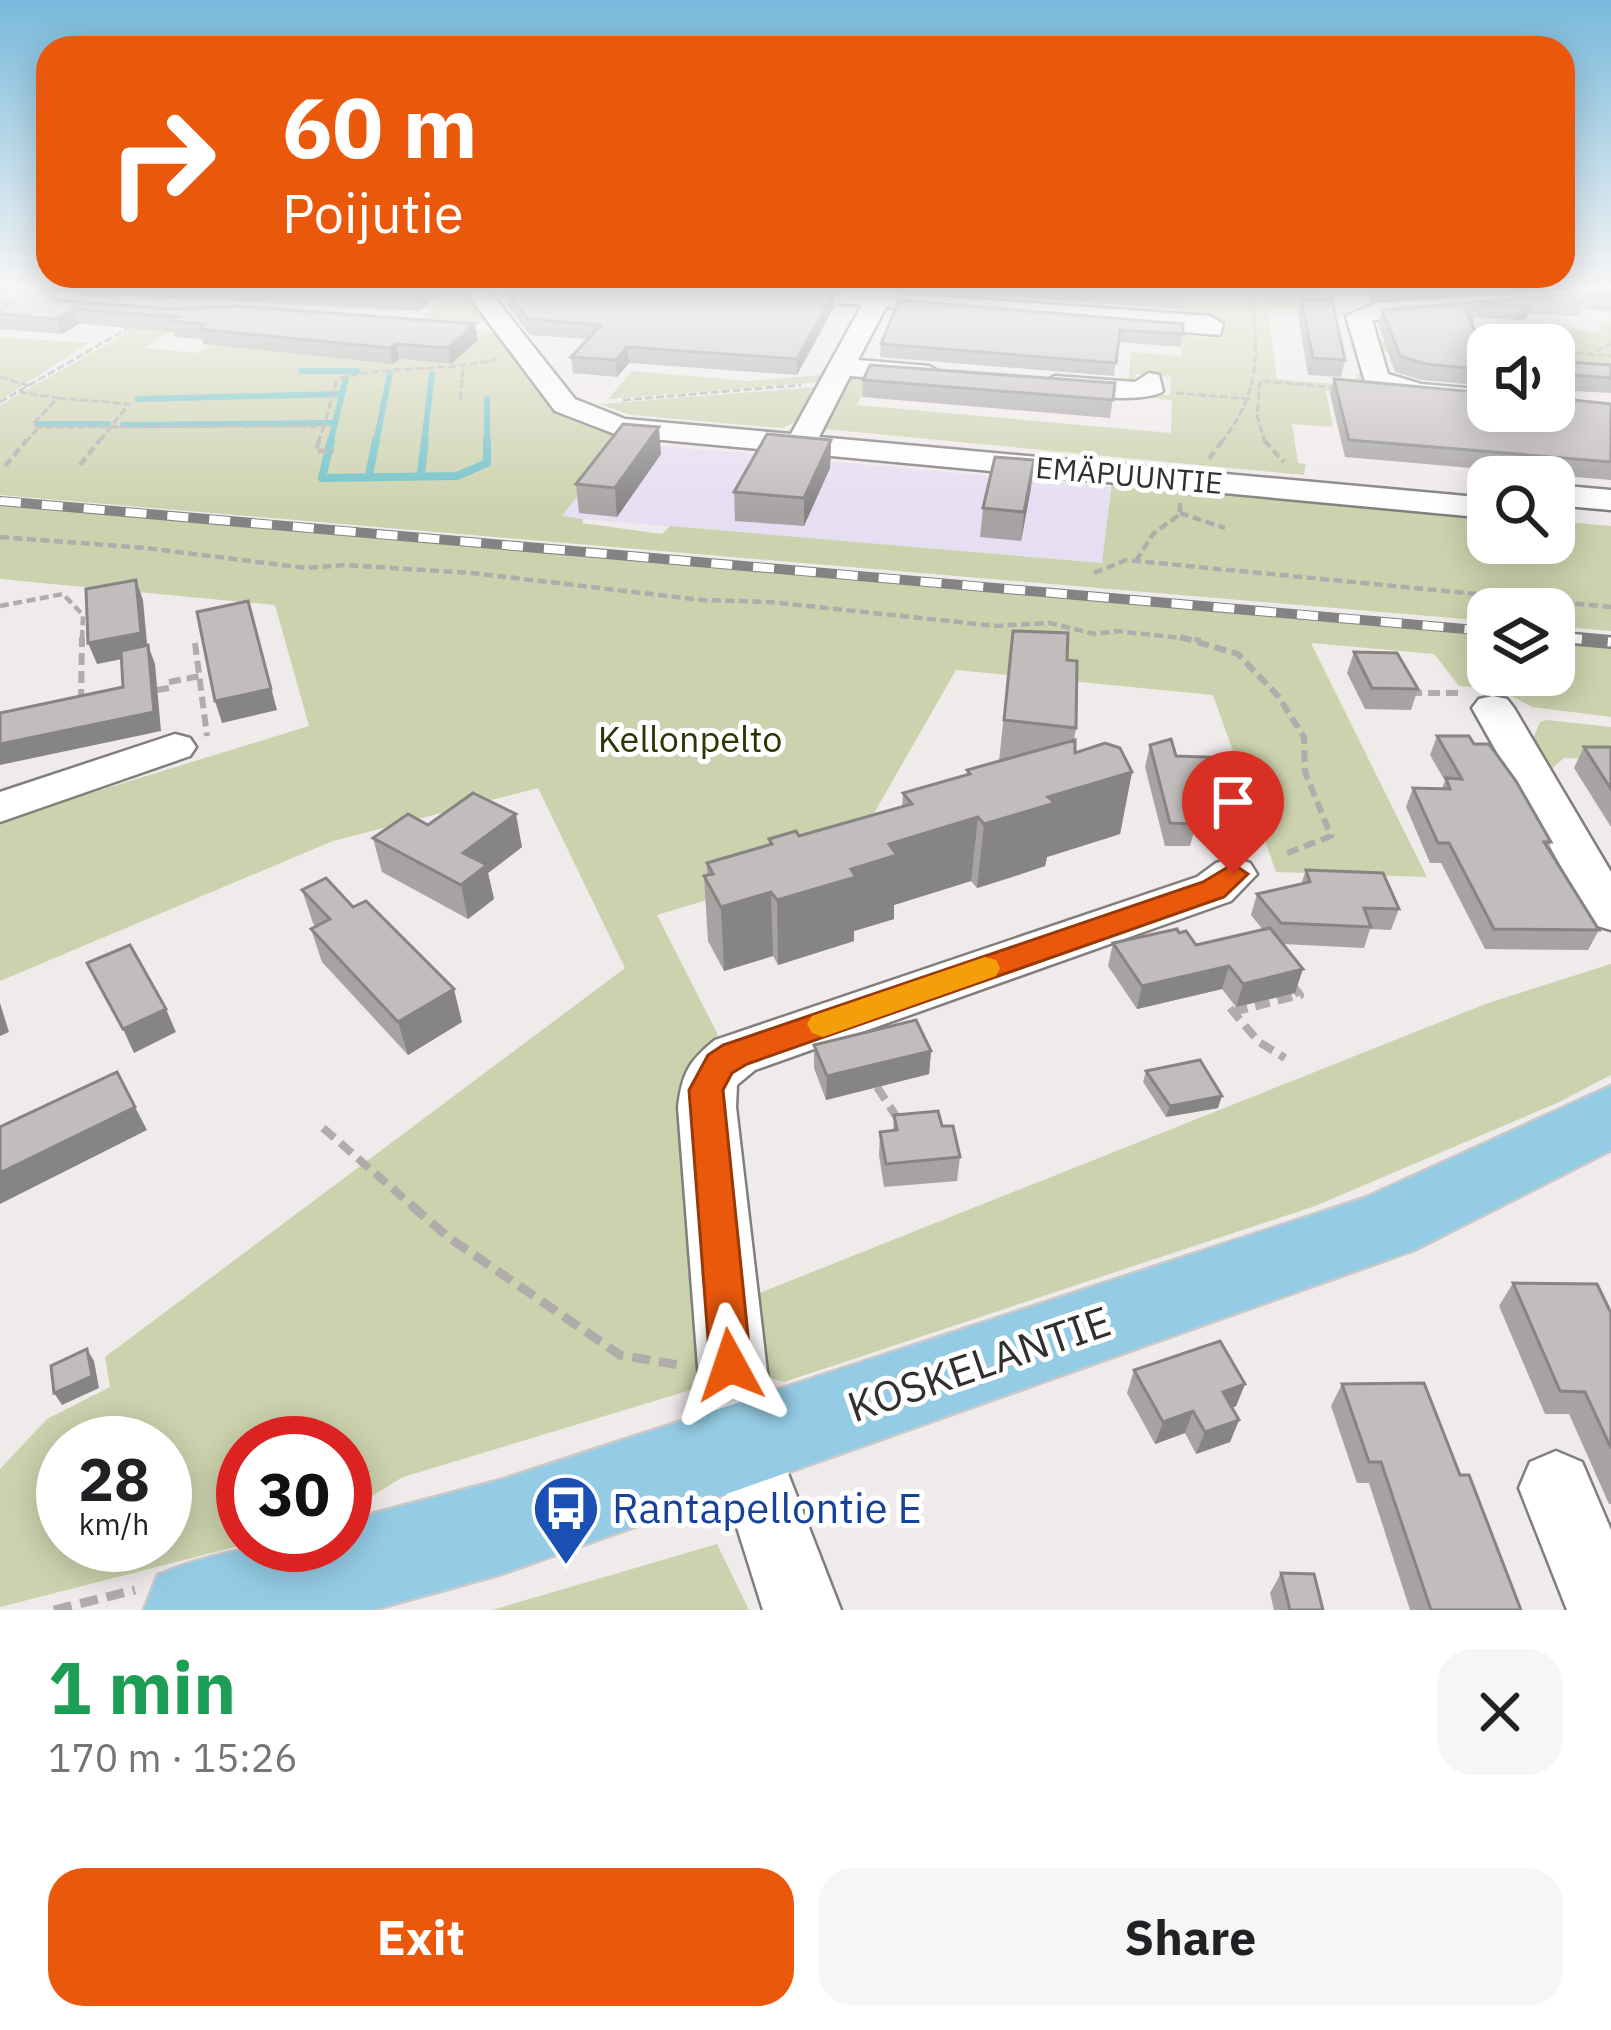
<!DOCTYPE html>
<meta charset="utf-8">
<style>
:root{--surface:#fff;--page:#f6f6f6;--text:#202124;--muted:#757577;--accent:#ea580c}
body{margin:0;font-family:"IBM Plex Sans",sans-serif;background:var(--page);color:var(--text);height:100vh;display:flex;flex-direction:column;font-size:45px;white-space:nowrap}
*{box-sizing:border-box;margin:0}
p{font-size:39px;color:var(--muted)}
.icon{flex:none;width:66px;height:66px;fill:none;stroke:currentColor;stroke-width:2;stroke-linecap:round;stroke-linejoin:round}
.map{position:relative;height:1610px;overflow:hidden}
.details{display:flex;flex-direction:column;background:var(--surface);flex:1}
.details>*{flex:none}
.guide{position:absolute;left:36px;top:36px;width:1539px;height:252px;border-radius:36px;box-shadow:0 6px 30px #0003;background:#ea580c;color:#fff;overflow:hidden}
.tools{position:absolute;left:1467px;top:324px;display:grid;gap:24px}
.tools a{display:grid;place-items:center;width:108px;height:108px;border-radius:24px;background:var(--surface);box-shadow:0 6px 30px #0003;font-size:60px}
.speed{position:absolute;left:36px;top:1416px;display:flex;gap:24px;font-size:60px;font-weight:700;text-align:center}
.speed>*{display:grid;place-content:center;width:156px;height:156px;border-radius:50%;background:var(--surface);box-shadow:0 6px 30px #0003;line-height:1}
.speed small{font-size:30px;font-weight:400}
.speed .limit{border:18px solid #d22;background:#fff;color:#111}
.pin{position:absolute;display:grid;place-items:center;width:102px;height:102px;color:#fff;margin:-123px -51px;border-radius:50% 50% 50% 0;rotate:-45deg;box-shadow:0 0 12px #0007}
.pin .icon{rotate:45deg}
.me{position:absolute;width:132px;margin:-66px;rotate:355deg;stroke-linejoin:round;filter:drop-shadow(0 0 9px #0008)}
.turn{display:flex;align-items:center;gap:42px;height:252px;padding:0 48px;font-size:54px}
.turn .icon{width:156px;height:156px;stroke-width:2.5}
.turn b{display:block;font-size:84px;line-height:102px}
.round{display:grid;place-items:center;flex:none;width:126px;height:126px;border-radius:36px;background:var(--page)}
.summary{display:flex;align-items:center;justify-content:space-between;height:204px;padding:0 48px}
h1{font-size:72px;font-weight:800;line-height:90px;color:#1e9e55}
.primary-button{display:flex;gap:24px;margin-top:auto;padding:24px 48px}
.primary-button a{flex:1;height:138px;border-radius:36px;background:var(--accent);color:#fff;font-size:48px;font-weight:800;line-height:138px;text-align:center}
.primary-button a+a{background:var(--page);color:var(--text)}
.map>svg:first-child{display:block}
</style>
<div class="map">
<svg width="1611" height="1610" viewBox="0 0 1611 1610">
<rect width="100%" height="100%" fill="#efebea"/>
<path fill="#e6def3" d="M619,442L1110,487L1103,563L561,517Z"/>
<g fill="#ccd2ad" fill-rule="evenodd">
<path d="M375,287H466L491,321L472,324L409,319L424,318L446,299L441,292Z"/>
<path d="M1141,287H1316L1321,305L1351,314L1267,308L1277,379L1358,386L1356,374L1366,376L1380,396L1326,391L1333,427L1292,424L1298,463L1306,464L1304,475L824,429L849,376L870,375L857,405L1171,433L1172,400L1139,397V393L1170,395L1171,377L1136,374L1133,386L1128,385L1131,352L1181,356L1183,327L1191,328V336L1223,339L1224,324L1181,318V289Z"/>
<path d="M193,317L145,348L198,353L213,343L450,364L482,335L470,334L475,330L500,333L555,406L627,432L562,516L583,519L582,523L662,534L670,526L1102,563L1112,480L1488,514V543H1554V521L1611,526V631L1554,626V609H1488V621L0,495V405L153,318Z"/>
<path d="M1598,324L1611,325V369L1554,365V345H1488V360L1384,352L1381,341L1438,346L1436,337L1494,341L1491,332L1548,336L1545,328L1602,332Z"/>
<path d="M0,337L89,343L0,400Z"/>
<path d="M830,359L819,382L608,399L632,371L749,381L820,375Z"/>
<path d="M816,387L798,421L782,428L631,415L599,404Z"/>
<path d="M0,503L1488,636V675H1554V642L1611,647V717L1532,707L1499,689L1459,686L1434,654L1311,643L1427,877L1276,872L1213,695L956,670L849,857L657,915L718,1035L692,1072L704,1386L403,1477L345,1512V1443H243V1545L0,1607V1469L47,1419L110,1387L105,1357L625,968L538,788L333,841L0,981V821L309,726L275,605L0,579ZM63,1443H165V1545H63Z"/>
<path d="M1546,720L1611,727V760L1564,758L1550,770L1528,750L1540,722Z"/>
<path d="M1611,964V1075L1557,1103L1315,1206L784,1382L754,1373L752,1296L1488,1003Z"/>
<path d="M717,1544L749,1610H492Z"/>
</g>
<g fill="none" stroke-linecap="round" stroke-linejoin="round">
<g stroke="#6ec1c7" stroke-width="6">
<path d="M301,371H358"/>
<path d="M138,399L342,394"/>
<path d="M487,399V443"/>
<path d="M38,424H108"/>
<path d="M123,425L335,423"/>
<path d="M330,443L346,378"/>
<path d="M376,443L390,373"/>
<path d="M424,443L432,374"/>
</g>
<g stroke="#6ec1c7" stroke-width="8">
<path d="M331,440L322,478L457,476L487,463V440"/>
<path d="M421,473L425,440"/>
<path d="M369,475L376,440"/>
</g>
<defs>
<g id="minor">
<path d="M462,287H486L575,399L625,419L791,434L862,305L723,294L711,287L870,291L872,287H896L893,293L1210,316L1223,324L1220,335L886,307L858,360L929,366L943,374L929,382L850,376L819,437L1488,498V518L620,436L555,411Z"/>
<path d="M1611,287V300L1372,320L1388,374L1421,384L1488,390V406L1418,400L1366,385L1346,316L1376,303Z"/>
<path d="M1149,373L1159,375L1163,391C1149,404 1055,397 1041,384L1055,376L1135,382Z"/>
<path d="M1554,485L1611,490V510L1554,505Z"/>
<path d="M1493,696L1507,699L1514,708L1611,872V930L1594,925L1472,708L1479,699Z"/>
<path d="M175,734L190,738L196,747L190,756L0,822V792Z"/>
<path d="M1233,858L1250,863L1257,874L1231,901L755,1070L737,1085L736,1107L775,1440L841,1610H763L729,1502L704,1445L678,1107C682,1073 689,1061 715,1040L1197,877L1216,863Z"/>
<path d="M1556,1451L1582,1462L1611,1530V1610H1567L1519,1488L1530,1462Z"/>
</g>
<path id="major" d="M1611,1086V1150L1414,1250L501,1574L372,1610H144L158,1575C228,1546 271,1545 345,1545V1521L501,1480L1365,1198Z"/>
</defs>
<use href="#minor" stroke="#817e7c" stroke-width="5"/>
<use href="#major" stroke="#c9c9c9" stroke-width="5"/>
<g stroke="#afacab" stroke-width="3" stroke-dasharray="8 3" stroke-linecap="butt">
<path d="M1253,298L1308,305"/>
<path d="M160,312L202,287"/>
<path d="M1554,351L1611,356"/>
<path d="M1596,351L1611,344"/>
<path d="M0,377L30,386"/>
<path d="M19,392L58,398L33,424L39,427L324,426L337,379C391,364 443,373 497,359"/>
<path d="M1176,393L1251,399"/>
<path d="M58,398L129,404L98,443"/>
<path d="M460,399L463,368"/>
<path d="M623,400L801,385"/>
<path d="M0,402L132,326"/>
<path d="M25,443L39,427"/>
<path d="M318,443L324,426"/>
<path d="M1221,443C1263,388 1258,352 1251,287"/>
<path d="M1265,443L1257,415L1260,381L1340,388"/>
</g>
<g stroke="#afacab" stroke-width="4.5" stroke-dasharray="9 4.5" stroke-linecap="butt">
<path d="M319,440L316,451H334"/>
<path d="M1264,440L1284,462"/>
<path d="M1209,459L1223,440"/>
<path d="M80,465L100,440"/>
<path d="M5,466L27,440"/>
<path d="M1180,513L1225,528"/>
<path d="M0,537L146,548L306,568L344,565L472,573L702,600L770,602L996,626L1050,623L1095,634L1116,631L1201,640"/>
<path d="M1136,561L1153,534L1180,514V503"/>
<path d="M1094,573L1126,560L1611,607"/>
<path d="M0,606L63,594L83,615L82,640"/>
</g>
<g stroke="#afacab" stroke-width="6" stroke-dasharray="12 6" stroke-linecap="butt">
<path d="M1180,637L1238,654L1278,696L1304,737L1305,772L1331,836L1282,855"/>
<path d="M195,643L207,736"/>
<path d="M169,682L200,676"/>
<path d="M157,690L169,688"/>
<path d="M1410,693H1463"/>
<path d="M81,701L82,637"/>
</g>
<g stroke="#afacab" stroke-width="8" stroke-dasharray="15 8" stroke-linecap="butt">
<path d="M1230,1008L1259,1042L1285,1058"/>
<path d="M1233,1012L1300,995L1291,983"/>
<path d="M877,1087L898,1119"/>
<path d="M323,1128L415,1208"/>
</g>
<g stroke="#afacab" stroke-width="9" stroke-dasharray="18 9" stroke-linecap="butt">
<path d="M411,1205L448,1237L620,1355L685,1366"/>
<path d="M54,1610L135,1590"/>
</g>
<use href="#minor" fill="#fff" fill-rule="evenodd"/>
<use href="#major" fill="#95cce5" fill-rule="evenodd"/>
<defs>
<g id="rail-far1">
<path d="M0,501L1488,631"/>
<path d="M1554,637L1591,640"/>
</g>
<path id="rail" d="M1556,637L1611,642"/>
</defs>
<use href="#rail-far1" stroke="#848282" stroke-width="10"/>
<use href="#rail" stroke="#848282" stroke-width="14"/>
<use href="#rail-far1" stroke="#fff" stroke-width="8" stroke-dasharray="21" stroke-linecap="butt"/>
<use href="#rail" stroke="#fff" stroke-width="9" stroke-dasharray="26" stroke-linecap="butt"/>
</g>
<g fill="#a6a3a2">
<path d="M13,287H432L434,299L418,311L60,292L52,298L171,309L475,324L478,340L451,364L399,359L393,364L203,344L202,339L175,337L173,332L79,324L62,334L0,329V293Z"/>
<path d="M909,287H1169V290L1182,299L1180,309L909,290Z"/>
<path d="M1611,291V311L1582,310L1580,316L1528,314L1526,319L1517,320L1475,317L1473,323L1484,356H1488V386L1422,380L1395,372L1378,324L1382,310Z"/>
<path d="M507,293L834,307L797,375L629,363L617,377L573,373L571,357L587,339L530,335L509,308Z"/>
<path d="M1301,299L1345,360L1341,377L1308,375L1298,315Z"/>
<path d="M899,300L1183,334L1181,347L1118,342L1114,376L880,357L881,344Z"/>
<path d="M1554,361L1611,365V393L1555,390L1554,398L1611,404V480L1345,457L1330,394L1334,379L1488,411Z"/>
<path d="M863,380L1115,383L1110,418L862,397Z"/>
<path d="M831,440L830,468L804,526L735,521L734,492Z"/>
<path d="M661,454L617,517L579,513L576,484Z"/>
<path d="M1031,488L1021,541L980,537L983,508Z"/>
<path d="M1013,631L1067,660L1076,728L1074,740L1075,753L1132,772L1120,834L1047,857L1045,866L1010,878L977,888L971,881L894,905V919L854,931V941L778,965L773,956L724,971L708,941L704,876L707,875V863L769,845V839L799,836L902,807L903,793L967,775V770L999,761Z"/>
<path d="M1354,652L1418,689L1411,710L1365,709L1347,673Z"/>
<path d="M1437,736L1551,842L1548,849L1599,930L1588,950L1485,949L1441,863H1430L1406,807L1413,788H1442L1445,781L1430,755Z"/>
<path d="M1150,745L1176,756L1249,810L1243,832L1194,831L1190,846H1165L1145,767Z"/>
<path d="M1584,747H1611V827L1574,768Z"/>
<path d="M428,825L522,847L488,873L494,899L468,919L382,872L373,838Z"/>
<path d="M1306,870L1399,909L1391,930L1370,929L1364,948L1283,944L1295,993L1236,1007L1222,989L1137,1009L1108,966L1113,943L1179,933L1196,945L1263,930L1251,915L1257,894L1301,884Z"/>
<path d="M302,890L353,907L462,1022L408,1055L322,962L311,929L316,927L313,923Z"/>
<path d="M814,1045L931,1051L929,1074L826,1100L814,1068Z"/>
<path d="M1146,1071L1218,1108L1166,1117L1143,1082Z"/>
<path d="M894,1115L942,1126L960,1157L957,1181L884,1187L879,1155L880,1132L893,1131Z"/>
<path d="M1513,1283L1611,1313V1504H1609L1569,1414H1545L1499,1306Z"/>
<path d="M1134,1370L1245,1384L1236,1406L1232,1408L1239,1420L1230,1442L1196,1454L1185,1433L1155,1444L1127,1393Z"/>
<path d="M1342,1384L1460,1475L1521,1610H1410L1369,1483H1357L1331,1406Z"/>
<path d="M1281,1573L1323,1610H1274L1270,1593Z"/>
</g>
<g fill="#878484">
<path d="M43,287H59L60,292L44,305L39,290Z"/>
<path d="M428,287H432L434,299L418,311L416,297Z"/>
<path d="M1373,287H1557L1370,301Z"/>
<path d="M834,292V307L797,375V359Z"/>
<path d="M1531,305L1526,319L1517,320L1521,306Z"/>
<path d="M74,309L79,324L62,334L56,319Z"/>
<path d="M475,324L478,340L451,364L448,348Z"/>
<path d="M396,344L399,359L393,364L390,348Z"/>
<path d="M627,347L629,363L617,377L616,360Z"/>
<path d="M659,427L661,454L617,517L615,488Z"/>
<path d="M831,440L830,468L804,526V498Z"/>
<path d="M1034,460L1031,488L1021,541L1024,512Z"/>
<path d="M136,580L143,600L148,654L97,664L88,643Z"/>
<path d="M248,601L277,710L222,723L215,701Z"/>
<path d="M148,645L155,664L161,731L0,765V744L154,712Z"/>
<path d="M1132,772L1120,834L1047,857L1045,866L977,888L984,824L1048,797Z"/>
<path d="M516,814L522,847L488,873L494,899L468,919L461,885L463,853Z"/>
<path d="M978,817L971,881L894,905V919L854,931V941L778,965L777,900L851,869L889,844Z"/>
<path d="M771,892L773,956L724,971L721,907Z"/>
<path d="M1229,966L1222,989L1137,1009L1142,986Z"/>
<path d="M1303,969L1295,993L1236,1007L1243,984Z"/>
<path d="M454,989L462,1022L408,1055L398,1022Z"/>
<path d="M0,1003L9,1032L0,1036Z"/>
<path d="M166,1009L176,1032L134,1053L123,1029Z"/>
<path d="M931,1051L929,1074L826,1100L827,1076Z"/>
<path d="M1222,1096L1218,1108L1166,1117L1170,1106Z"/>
<path d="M135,1107L147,1130L0,1204V1173Z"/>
<path d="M87,1349L94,1361L99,1388L62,1405L54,1393Z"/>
<path d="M1245,1384L1236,1406L1215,1414L1223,1392Z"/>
<path d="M1193,1411L1185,1433L1155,1444L1163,1422Z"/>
<path d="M1239,1420L1230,1442L1196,1454L1205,1432Z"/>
</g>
<g fill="#c1bdbc" stroke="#878484" stroke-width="3">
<path d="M13,287H43L39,290L54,300L171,309L238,306L475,324L448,348L396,344L390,348L199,329L206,324L170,321L178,317L74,309L56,319L0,314V310L12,303L0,302V293Z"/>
<path d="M232,287H428L416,297Z"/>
<path d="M514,287H767L834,292L797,359L627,347L616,360L571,357L601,325L528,319L507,293Z"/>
<path d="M1009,287H1169V290H1182V299Z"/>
<path d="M1611,291V297L1581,296L1585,302L1528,300L1531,305L1521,306L1474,302L1477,309L1466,308L1484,356H1488V370L1426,364L1400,356L1382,310Z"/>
<path d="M1301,299L1332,300L1345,360L1313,358Z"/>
<path d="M899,300L1183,324V334L1120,330L1116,363L881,344Z"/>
<path d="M1554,361L1611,365V378L1560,374L1555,378L1554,398L1611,404V462L1349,440L1334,379L1488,393V411H1554Z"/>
<path d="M870,365L1115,383L1113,400L863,380Z"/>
<path d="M623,424L659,427L615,488L576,484Z"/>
<path d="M767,434L831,440L804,498L734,492Z"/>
<path d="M995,457L1034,460L1024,512L983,508Z"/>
<path d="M136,580L141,633L88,643L86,589Z"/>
<path d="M248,601L271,689L215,701L197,612Z"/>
<path d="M1013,631L1068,633L1067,660L1077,661L1076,728L1004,720Z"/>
<path d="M148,645L154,712L0,744V713L123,687L121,651Z"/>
<path d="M1354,652L1397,653L1418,689L1372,688Z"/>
<path d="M1437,736H1469L1474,744H1489L1516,781L1551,842H1544L1599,930L1494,929L1449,843H1438L1413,788L1450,789L1446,778L1462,779Z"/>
<path d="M1171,739L1176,756L1231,758L1249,810L1191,809L1196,824L1170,823L1150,745Z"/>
<path d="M1075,740V753L1105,743L1120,748L1132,772L1048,797L1055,803L1018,814L984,824L978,817L889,844L897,855L851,869L856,877L777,900L771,892L721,907L704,876L713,874L707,863L772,844L769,839L796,831L799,836L912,804L903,793L970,774L967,770Z"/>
<path d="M1584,747H1611V789Z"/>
<path d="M473,793L516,814L463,853L487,865L461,885L373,838L408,814L428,825Z"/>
<path d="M1306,870L1383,873L1399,909L1364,908L1371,927L1281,923L1257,894L1310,882Z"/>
<path d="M326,878L353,907L366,901L454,989L398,1022L311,929L330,919L302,890Z"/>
<path d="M1270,928L1303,969L1243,984L1229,966L1142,986L1113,943L1177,929L1179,933L1186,931L1196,945Z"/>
<path d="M130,945L166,1009L123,1029L87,963Z"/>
<path d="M916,1020L931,1051L827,1076L814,1045Z"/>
<path d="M1200,1060L1222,1096L1170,1106L1146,1071Z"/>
<path d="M117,1072L135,1107L0,1173V1127Z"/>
<path d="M938,1111L942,1126H953L960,1157L886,1164L880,1132L897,1130L894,1115Z"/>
<path d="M1513,1283L1597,1284L1611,1313V1448L1585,1392L1560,1391Z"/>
<path d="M1220,1341L1245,1384L1223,1392L1239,1420L1205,1432L1193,1411L1163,1422L1134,1370Z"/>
<path d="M87,1349L92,1376L54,1393L51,1366Z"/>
<path d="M1424,1383L1460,1475H1469L1521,1610H1431L1381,1462H1369L1342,1384Z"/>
<path d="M1281,1573L1314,1574L1323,1610H1290Z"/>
</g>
<linearGradient id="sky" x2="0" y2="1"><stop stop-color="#77b9db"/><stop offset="0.56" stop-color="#f8f6f6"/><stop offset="1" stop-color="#f8f6f6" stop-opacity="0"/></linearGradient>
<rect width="1611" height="512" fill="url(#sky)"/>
<path fill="#ea580c" stroke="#983908" stroke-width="3" d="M1233,864L1248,874L1224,897L747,1064L732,1073L723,1090L751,1365L745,1379L730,1385L716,1379L710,1365L689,1090L708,1055L723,1045L1203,882Z"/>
<path fill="#f59e0b" d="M985,957L996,960L1000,968L996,976L823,1037L812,1033L807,1024L812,1016Z"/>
<defs>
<symbol id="bus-pin" viewBox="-11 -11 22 30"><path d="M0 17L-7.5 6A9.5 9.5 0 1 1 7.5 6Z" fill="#1a4fb4" stroke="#fff"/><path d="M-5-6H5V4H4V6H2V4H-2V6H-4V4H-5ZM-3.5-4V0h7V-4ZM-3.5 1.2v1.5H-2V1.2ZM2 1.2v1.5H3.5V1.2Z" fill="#fff"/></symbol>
</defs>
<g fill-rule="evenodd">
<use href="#bus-pin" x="528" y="1470" width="76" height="104"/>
</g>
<g text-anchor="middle" stroke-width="10" stroke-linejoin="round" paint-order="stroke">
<g font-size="30" fill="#313030" stroke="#fff">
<text transform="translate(1129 476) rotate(5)" y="10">EMÄPUUNTIE</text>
</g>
<g font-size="36" fill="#303505" stroke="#fff">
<text x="690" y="752">Kellonpelto</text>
</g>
<g font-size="42" fill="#313030" stroke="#fff">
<text transform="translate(979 1364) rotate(-19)" y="15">KOSKELANTIE</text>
</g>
<g font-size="42" fill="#164399" stroke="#fff" text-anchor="start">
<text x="612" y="1523">Rantapellontie E</text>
</g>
</g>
</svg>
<div class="tools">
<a><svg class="icon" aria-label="sound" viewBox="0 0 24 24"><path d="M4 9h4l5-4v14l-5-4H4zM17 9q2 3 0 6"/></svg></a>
<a><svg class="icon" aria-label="search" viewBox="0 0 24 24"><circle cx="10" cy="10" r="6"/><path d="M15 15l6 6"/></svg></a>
<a><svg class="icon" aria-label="layers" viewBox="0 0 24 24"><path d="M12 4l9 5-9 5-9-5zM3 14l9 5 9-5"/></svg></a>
</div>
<div class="speed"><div>28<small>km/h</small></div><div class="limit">30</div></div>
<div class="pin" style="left:1233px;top:874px;background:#d93025"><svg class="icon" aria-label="arrive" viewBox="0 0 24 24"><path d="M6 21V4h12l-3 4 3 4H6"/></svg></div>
<svg class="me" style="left:730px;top:1365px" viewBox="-20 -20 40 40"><path d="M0-17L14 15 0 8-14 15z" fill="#ea580c" stroke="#fff" stroke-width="4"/></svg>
<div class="guide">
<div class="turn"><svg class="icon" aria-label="right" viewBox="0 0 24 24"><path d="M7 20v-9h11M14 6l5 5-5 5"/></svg><div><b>60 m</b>Poijutie</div></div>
</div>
</div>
<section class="details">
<div class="summary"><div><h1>1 min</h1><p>170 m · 15:26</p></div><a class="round"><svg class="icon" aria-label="close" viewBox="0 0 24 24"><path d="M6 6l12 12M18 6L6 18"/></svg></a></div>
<div class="primary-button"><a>Exit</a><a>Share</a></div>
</section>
